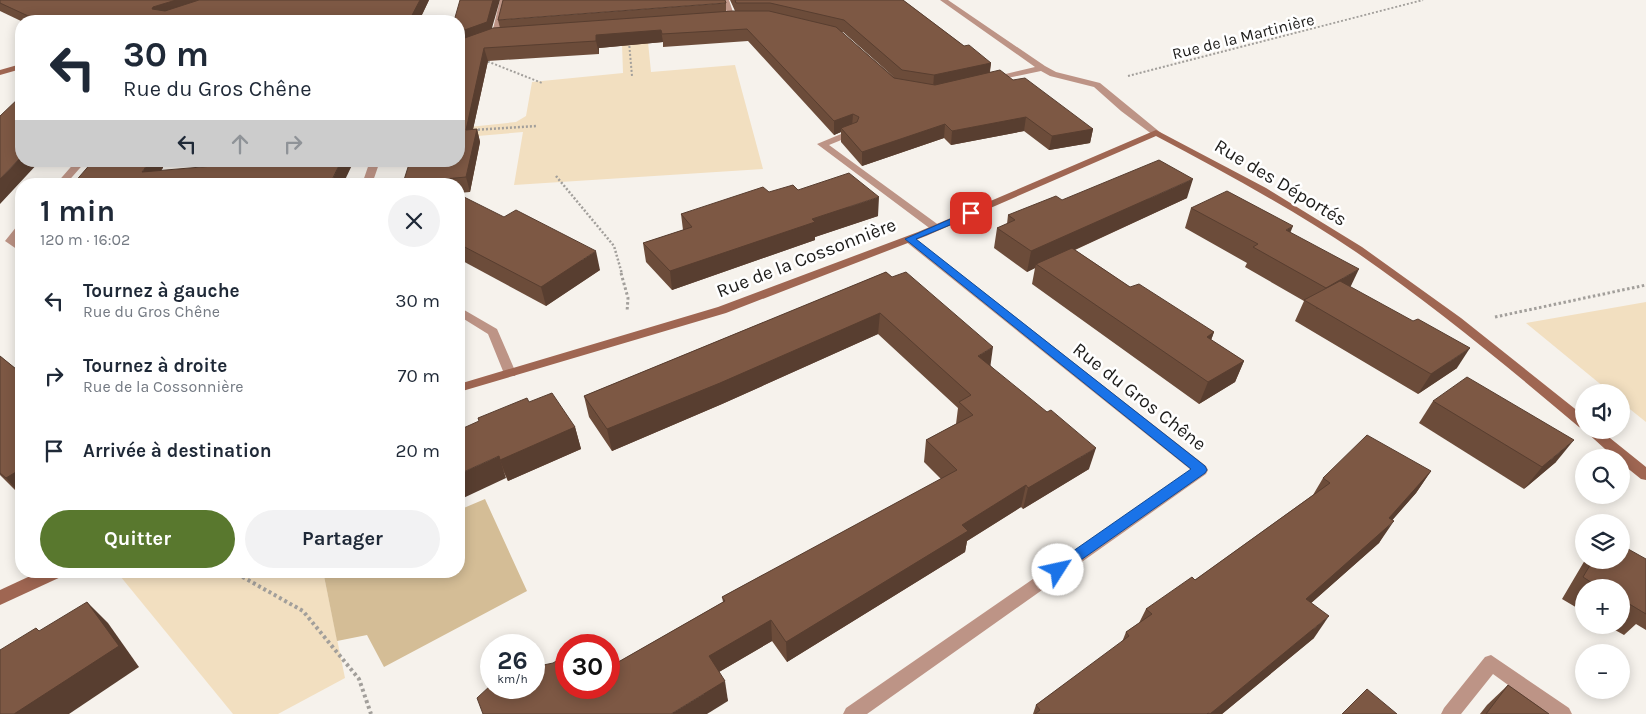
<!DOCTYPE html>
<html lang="fr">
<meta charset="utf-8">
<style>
:root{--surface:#fff;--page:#f2f2f3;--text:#1f2937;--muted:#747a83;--accent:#59782e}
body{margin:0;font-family:Karla,sans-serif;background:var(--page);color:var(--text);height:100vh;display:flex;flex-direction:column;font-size:19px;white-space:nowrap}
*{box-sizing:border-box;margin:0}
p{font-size:16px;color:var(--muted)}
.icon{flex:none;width:28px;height:28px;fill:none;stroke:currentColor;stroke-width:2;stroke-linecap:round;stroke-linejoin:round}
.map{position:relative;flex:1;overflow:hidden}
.panel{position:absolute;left:15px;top:178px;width:450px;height:400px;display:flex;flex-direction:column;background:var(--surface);border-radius:20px;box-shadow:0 2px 12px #0003}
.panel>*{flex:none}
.top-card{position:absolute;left:15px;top:15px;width:450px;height:152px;border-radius:20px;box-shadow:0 2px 12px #0003;background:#fff;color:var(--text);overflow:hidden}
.controls{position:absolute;left:1575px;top:384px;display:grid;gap:10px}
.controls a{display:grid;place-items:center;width:55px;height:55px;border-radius:50%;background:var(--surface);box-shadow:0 2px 12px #0003;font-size:25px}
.speed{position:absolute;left:480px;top:634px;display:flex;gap:10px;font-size:25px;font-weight:700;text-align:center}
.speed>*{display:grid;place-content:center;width:65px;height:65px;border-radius:50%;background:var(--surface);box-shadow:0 2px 12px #0003;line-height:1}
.speed small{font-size:12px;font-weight:400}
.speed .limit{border:8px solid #d22;background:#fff;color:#111}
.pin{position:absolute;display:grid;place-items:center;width:42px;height:42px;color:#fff;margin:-21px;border-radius:10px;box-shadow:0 2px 8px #0006}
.me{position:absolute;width:55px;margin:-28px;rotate:55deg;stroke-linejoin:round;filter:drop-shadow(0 0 4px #0008)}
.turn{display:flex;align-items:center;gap:18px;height:105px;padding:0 25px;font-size:22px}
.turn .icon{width:65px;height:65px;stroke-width:2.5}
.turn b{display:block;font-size:35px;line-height:42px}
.lanes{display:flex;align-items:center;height:48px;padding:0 25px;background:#0003;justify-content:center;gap:25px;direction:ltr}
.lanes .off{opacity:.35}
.round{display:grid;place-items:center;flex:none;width:52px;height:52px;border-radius:26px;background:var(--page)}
.head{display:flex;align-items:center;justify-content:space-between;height:85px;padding:0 25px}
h1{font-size:30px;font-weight:700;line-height:38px}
.button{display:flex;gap:10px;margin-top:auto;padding:10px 25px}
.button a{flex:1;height:58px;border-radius:30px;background:var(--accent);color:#fff;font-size:20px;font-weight:700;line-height:58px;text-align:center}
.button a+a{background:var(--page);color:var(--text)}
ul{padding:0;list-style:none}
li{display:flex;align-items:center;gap:15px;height:75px;padding:0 25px}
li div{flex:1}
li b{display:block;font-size:19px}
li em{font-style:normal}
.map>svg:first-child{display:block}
</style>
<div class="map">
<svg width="1646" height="714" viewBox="0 0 1646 714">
<rect width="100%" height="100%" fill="#f6f2ec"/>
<g fill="#f2dfc0">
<path d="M648,42L651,72L735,65L763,169L514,185L523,132L466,137L469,127L516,122L526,116L532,82L623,73L622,44Z"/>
<path d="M1646,302V422L1621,402V392H1610L1526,323Z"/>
<path d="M116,571H323L345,678L278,714H233Z"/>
</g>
<path fill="#d4bd96" d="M485,499L527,591L384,667L367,635L337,641L323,571H459V510Z"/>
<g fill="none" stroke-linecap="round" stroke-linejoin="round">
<g stroke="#a29f9b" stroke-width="2" stroke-dasharray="2 2" stroke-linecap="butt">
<path d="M629,42L632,76"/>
<path d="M484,60L542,83"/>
<path d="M1128,76L1423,0"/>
</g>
<g stroke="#a29f9b" stroke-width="2.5" stroke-dasharray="2 2" stroke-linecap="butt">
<path d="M474,130L537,126"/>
<path d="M556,176L614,246L622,274"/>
</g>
<g stroke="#a29f9b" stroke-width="3" stroke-dasharray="2.5 2.5" stroke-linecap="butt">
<path d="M621,273L628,298L627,312"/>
<path d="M1495,317L1646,285"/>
</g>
<path stroke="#a29f9b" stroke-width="4" stroke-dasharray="3 3" stroke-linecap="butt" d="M232,571L303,611L359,679L371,714"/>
<g fill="#bd9486" fill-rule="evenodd">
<path d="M853,129L858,132L856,134L829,145L940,226L941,228L940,230H932L817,144Z"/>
<path d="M1491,655L1569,708L1572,714H1548L1493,674L1461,714H1441L1444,708L1485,657Z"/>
</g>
<g fill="#bd9486" fill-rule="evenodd">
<path d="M500,0H506L499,37L495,39L491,37Z"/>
<path d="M723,0H729L736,21L729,19Z"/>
<path d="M940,0H948L1045,66L1056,72L1100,83L1161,133L1156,136L1153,135L1121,111L1094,87L1050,76L1041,71L989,82V78L1035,67Z"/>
<path d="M76,161H86L66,184H56Z"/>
<path d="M370,161H380L372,184H362Z"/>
<path d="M21,225V234L16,240L21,244V252L5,241L17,226Z"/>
<path d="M909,236L913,237L1206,466L1208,470L1206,474L867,714H843L846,708L1191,470L905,241L904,239Z"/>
<path d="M459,307L497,329L516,373L515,376H505L488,334L459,316Z"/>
</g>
<g fill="#9f6652" fill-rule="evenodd">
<path d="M21,64V69L0,75V70Z"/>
<path d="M1156,130L1266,188L1362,247L1461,318L1584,416V429L1579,427C1507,366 1434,306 1356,252C1292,209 1224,172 1156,136L926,236L726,313L459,392V384L718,307L918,232Z"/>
<path d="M1584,430H1600L1646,467V480L1641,479L1621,463V458H1615Z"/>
<path d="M41,571H65L63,576L0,605V590Z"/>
</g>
</g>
<g fill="#6c4c3a" fill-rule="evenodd">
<path d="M0,0H429L419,21H21L0,11Z"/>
<path d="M730,0H903L964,46L991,63L990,72L1013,80L1093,129L1090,143L1049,150L1024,131L951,145L944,138L862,166L841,142V132L834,135L748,41L663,47V42L599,48V54L488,61L473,129H477L480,142L470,192L459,193V184H404L459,21L492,29L500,28L498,20L726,3V11H735ZM841,32H843L895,78Z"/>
<path d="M798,190L878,216L815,237V240L672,290L646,262L643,243L683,230L681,214L769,192Z"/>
<path d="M1187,198L1075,250L1130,287L1214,332L1211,340L1244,361L1235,382L1199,404L1032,284L1035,268L1027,272L994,248L997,228L1007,224L1008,215L1062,200Z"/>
<path d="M459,200L600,270L546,306L459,259Z"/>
<path d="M1191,208L1290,232L1350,287L1457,368L1418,394L1295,321L1304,301L1245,267L1247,263L1185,228Z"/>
<path d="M886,272L990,365L1089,469L1023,509L1021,507L967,541L965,552L787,662L772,641L719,672L728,701L613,665L723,602L722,597L941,479L924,462L926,440L956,424L958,408L878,334L722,404L612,451L589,417L584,396Z"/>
<path d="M0,356L21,373V496L0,475Z"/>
<path d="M1433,401L1556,462L1524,489L1419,423Z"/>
<path d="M529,402L575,427L581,449L508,481L478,418Z"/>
<path d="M1431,471L1416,493L1392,520L1379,543L1311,603L1314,638L1222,714H1033L1036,705L1122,642L1126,632L1139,623L1146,609L1195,580L1313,495L1323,478Z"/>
<path d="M1646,559V630L1636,624L1624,635L1606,625H1621V588H1584V612L1562,599L1585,560H1621Z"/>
<path d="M1508,685L1549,714H1480L1487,705Z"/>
</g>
<g fill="#583e30">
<path d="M176,0H218L159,19L152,9L153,7Z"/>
<path d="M420,0H429L419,21H409Z"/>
<path d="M493,0H500L490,35L459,45V32Z"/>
<path d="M661,30L663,42L599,48V54L596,41V35Z"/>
<path d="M484,48L488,61L470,143L466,130Z"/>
<path d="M991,63L989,75L933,88L934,75Z"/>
<path d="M853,114L852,127L841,128V132L834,135V121Z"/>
<path d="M1026,117L1024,131L951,145L952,131Z"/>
<path d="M945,124L944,138L862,166V152Z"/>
<path d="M477,129L480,142L470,192L466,177Z"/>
<path d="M1093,129L1090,143L1049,150L1052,136Z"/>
<path d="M21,157V161H40L0,204V179Z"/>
<path d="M150,161H167L163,167V168L152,184L142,172Z"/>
<path d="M341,161H354L343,184H330Z"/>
<path d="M1193,179L1187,198L1039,266L1036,264L1035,268L1027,272L1031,251Z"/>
<path d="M879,197L878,216L815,237V240L672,290L670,271L812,219Z"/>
<path d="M1293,226L1285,246L1286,230Z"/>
<path d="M596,251L600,270L546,306L541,287Z"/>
<path d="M1359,269L1349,290L1316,309L1326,288Z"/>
<path d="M880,313L878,334L722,404L612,451L607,429Z"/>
<path d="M1214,332L1206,354L1207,337Z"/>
<path d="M993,347L990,369L978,356Z"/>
<path d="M1470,348L1457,368L1418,394L1431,374Z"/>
<path d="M1244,361L1235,382L1199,404L1208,382Z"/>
<path d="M575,427L581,449L508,481L500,460Z"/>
<path d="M1574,440L1556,462L1524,489L1542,467Z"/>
<path d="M1096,448L1089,469L1023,509L1028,488Z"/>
<path d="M499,456L506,478L459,500V474Z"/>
<path d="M21,469V495L6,478Z"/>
<path d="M1431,471L1416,493L1382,532L1394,521L1379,543L1292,620L1306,599L1389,518Z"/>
<path d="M1026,485L1021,507L967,541L965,552L787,662L786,642L962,525Z"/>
<path d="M87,602L108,623L139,667L69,714H14Z"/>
<path d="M1329,616L1314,638L1222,714H1210Z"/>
<path d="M771,620L772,641L712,676L709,656Z"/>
<path d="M725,681L728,701L707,714H671Z"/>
</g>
<g fill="#7d5844" stroke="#583e30">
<path d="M0,0H176L153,7L152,9L165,11L199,0H420L409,21H39L0,3Z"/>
<path d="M460,0H493L487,22L459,32V21H454Z"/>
<path d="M503,0H725L726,3L498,20Z"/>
<path d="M735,0H903L964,46L969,45L991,63L934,75L902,70L844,20L770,3H736Z"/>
<path d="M732,11H769L836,27L894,78L935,85L1000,70L1013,80L1025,78L1093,129L1052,136L1026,117L952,131L945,124L862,152L841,128L857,122L859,117L853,114L834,121L747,29L662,34L661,30L596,35V41L484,48L466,130L477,129L466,177L403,183L410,161H459V40L493,28Z"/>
<path d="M21,96V157L0,179V116Z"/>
<path d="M1159,160L1193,179L1031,251L997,228L1015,220L1008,215L1056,196L1062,200Z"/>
<path d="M93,161H150L142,172L273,161H341L330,184H73Z"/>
<path d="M849,173L879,197L812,219L815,222L670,271L643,243L692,227L681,214L763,187L769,192L793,185L798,190Z"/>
<path d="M1227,191L1293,226L1286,230L1359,269L1326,288L1253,247L1258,244L1191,208Z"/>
<path d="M464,197L504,217L516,210L596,251L541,287L459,244V200Z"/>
<path d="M1072,248L1130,287L1139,284L1214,332L1207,337L1244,361L1208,382L1036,264Z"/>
<path d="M886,272L892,277L906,272L993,347L978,356L1047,412L1051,410L1096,448L1028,488L1026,485L962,525L968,531L786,642L771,620L709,656L725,681L671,714H483L477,698L491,685V688H534V667L553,663L566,655V688H609V657L613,665L725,601L722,597L957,470L926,440L973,415L959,402L971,395L880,313L720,383L607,429L584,396Z"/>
<path d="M1340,281L1413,321L1418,319L1470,348L1431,374L1304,300Z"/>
<path d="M0,356L21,373V469L6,478L0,473Z"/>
<path d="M1467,377L1574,440L1542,467L1433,401Z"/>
<path d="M552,393L575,427L500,460L499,456L459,474V430L479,421L478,418L527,398L529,402Z"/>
<path d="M1367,435L1431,471L1389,518L1394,521L1306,599L1329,616L1210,714L1208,713L1207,714H1035L1040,710L1036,705L1129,636L1126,632L1152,614L1146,609L1192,577L1195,580L1330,483L1323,478Z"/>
<path d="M1621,545L1646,559V614L1621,599V588H1600L1583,577L1593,560H1621Z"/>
<path d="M87,602L119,646L14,714H0V650L36,628L39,631Z"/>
<path d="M598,639L601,645H586Z"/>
<path d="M1508,685L1549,714H1486Z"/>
<path d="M1367,689L1397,714H1342Z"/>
</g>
<path fill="#1a73e8" stroke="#114b97" d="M971,210L975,213L974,215L916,239L1205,466L1207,470L1205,473L1058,576L1053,574L1051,570L1053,565L1191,469L905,239Z"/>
<g text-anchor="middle" stroke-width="5" stroke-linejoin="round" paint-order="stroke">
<g font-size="16" fill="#1d1c1a" stroke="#fff">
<text transform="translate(1243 36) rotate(-14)" y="6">Rue de la Martinière</text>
</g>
<g font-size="19" fill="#1d1c1a" stroke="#fff">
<text transform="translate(1281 182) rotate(31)" y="7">Rue des Déportés</text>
<text transform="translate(806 257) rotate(-21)" y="7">Rue de la Cossonnière</text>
<text transform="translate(1140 396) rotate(38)" y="7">Rue du Gros Chêne</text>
</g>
</g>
</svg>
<div class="controls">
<a><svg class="icon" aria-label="sound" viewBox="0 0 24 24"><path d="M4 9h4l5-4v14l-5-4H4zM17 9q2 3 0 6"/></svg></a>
<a><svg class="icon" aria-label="search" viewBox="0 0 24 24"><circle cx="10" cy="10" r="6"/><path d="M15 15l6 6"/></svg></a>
<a><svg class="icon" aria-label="layers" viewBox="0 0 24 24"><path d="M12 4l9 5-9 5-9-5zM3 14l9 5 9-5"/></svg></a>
<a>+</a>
<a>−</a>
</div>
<div class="speed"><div>26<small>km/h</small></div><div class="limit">30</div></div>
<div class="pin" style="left:971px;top:213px;background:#d93025"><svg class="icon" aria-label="arrive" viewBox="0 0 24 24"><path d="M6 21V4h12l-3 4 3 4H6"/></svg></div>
<svg class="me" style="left:1058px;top:570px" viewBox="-20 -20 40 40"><circle r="19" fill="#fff"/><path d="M0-13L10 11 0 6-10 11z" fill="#1a73e8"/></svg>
<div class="top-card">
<div class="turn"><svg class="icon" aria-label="left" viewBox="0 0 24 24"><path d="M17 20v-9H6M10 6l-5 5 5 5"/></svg><div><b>30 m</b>Rue du Gros Chêne</div></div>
<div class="lanes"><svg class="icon" aria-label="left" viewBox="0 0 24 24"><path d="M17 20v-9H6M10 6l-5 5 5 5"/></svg><svg class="icon off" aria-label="ahead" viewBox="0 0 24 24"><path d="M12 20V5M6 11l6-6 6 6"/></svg><svg class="icon off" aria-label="right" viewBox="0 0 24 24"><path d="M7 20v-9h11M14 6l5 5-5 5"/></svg></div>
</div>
<section class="panel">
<div class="head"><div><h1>1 min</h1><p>120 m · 16:02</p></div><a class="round"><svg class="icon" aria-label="close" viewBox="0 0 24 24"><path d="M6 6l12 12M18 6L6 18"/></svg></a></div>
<ul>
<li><svg class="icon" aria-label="left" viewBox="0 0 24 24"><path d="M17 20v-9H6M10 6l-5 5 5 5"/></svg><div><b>Tournez à gauche</b><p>Rue du Gros Chêne</p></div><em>30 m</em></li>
<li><svg class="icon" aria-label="right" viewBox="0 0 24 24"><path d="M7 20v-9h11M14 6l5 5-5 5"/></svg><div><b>Tournez à droite</b><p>Rue de la Cossonnière</p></div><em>70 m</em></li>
<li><svg class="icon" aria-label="arrive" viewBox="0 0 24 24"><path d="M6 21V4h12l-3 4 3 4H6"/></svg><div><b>Arrivée à destination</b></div><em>20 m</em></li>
</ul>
<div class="button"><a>Quitter</a><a>Partager</a></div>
</section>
</div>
